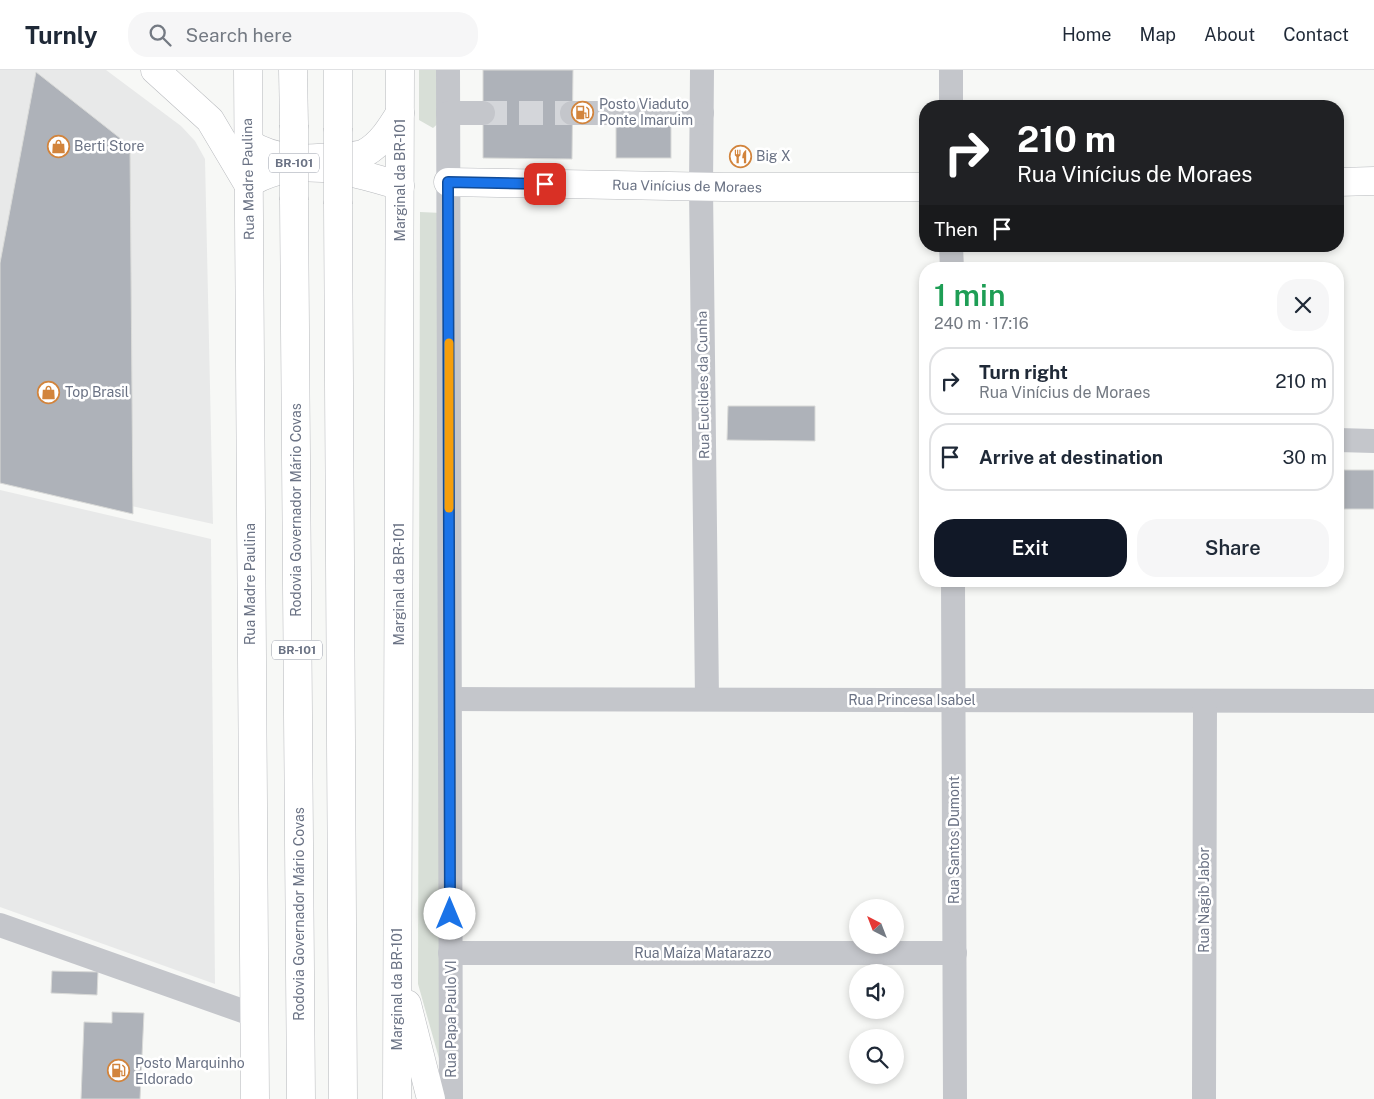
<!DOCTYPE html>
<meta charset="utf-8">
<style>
:root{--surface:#fff;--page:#f6f6f7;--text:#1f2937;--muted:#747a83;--line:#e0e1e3;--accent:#111827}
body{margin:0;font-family:"Public Sans",sans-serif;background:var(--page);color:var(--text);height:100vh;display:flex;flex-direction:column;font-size:19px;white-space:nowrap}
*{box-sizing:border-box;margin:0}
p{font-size:16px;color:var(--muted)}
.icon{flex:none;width:28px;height:28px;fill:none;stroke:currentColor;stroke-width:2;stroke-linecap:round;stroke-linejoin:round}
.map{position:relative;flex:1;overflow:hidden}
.details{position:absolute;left:919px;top:192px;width:425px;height:325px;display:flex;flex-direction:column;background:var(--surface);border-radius:20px;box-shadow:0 2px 8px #0003}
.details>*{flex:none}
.guide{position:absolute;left:919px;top:30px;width:425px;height:152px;border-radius:20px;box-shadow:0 2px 8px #0003;background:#202124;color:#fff;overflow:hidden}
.needle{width:32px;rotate:318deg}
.fabs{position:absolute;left:849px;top:829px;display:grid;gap:10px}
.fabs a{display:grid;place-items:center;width:55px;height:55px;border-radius:50%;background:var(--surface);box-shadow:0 2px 8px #0003;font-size:25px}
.pin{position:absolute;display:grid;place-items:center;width:42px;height:42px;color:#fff;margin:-21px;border-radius:10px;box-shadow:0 2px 8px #0006}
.me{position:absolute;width:55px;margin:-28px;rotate:0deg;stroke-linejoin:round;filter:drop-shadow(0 0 4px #0008)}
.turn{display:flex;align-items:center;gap:18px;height:105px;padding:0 15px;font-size:22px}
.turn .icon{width:65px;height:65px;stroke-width:2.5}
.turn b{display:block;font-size:35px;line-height:42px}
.then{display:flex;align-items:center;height:48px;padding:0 15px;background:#0003;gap:10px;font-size:19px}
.round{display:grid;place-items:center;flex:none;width:52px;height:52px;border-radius:20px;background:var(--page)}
.summary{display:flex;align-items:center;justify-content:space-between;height:85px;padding:0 15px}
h1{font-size:30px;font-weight:600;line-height:38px;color:#1e9e55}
.cta{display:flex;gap:10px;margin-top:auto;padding:10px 15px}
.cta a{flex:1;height:58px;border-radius:20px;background:var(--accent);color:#fff;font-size:20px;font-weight:600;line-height:58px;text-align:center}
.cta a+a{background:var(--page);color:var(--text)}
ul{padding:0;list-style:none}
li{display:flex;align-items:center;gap:15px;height:68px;margin:0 10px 8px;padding:0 5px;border:2px solid var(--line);border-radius:20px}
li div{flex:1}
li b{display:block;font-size:19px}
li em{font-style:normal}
header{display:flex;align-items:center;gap:30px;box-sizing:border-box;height:70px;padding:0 25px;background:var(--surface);border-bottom:1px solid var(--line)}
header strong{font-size:24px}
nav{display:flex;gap:28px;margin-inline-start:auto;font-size:18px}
.search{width:350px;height:45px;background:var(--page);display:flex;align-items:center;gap:12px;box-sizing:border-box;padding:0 18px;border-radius:20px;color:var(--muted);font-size:19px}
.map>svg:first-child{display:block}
</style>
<header>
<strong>Turnly</strong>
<div class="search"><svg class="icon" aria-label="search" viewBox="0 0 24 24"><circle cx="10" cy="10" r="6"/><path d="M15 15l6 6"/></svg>Search here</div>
<nav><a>Home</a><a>Map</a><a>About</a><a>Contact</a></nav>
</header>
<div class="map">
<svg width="1374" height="1029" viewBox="0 0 1374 1029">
<rect width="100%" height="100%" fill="#f7f8f6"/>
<g fill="#e8e9e9">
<path d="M0,0H106L181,56L195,71L205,89L213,454L0,407Z"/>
<path d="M0,420L211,469L215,914L0,837Z"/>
</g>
<g fill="#d8dfd7">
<path d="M419,0H443V49L433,58L419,50Z"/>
<path d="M420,142L442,143V999L418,914Z"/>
</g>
<g fill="#aeb2b9" stroke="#d9dad8">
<path d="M483,0H573L572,89L483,88Z"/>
<path d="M36,2L130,76L133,444L0,413V193Z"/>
<rect x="616" y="51" width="55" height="37"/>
<path d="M728,336H815V371L727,370Z"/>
<rect x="1344" y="400" width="30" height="39"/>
<path d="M52,901L98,902L97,925L51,923Z"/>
<path d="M112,942L144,943L140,1029H81L84,952L112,953Z"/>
</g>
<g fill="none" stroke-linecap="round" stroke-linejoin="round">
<path stroke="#d4d6da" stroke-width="24" stroke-dasharray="24 12" stroke-linecap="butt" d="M483,43H572"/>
<defs>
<g id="major">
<path d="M155,0L210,50L248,114C294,84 352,101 400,116"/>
<path d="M248,0L255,1029"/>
<path d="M248,73C277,92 309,90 342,86C349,86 358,86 365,83C381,74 391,58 400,43"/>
<path d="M448,112L723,117H925"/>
<path d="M1338,112L1374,111"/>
<path d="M407,934L431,1029"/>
<path d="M397,1029L400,0"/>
</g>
<g id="highway">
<path d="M293,0L294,55"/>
<path d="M338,58V0"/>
<path d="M294,130L301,1029"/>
<path d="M338,134L343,1029"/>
</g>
</defs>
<use href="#major" stroke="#b8babe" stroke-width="29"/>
<use href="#highway" stroke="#b7b9bd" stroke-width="29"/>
<g stroke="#c4c6cb" stroke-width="24">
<path d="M448,0L451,1029"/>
<path d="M702,0L701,117L707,629"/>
<path d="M951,0V36"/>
<path d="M448,43H483"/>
<path d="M572,43H702"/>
<path d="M951,176L952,199"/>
<path d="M1338,370L1374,371"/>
<path d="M953,511L955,1029"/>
<path d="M450,629L1374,631"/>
<path d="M0,855L254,945"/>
<path d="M450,883H955"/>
<path d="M1204,1029L1205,631"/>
</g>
<use href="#major" stroke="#fff" stroke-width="28"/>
<use href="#highway" stroke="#fff" stroke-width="28"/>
<defs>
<g id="highway-bridge">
<path d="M294,55V130"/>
<path d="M338,134V58"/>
</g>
</defs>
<use href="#highway-bridge" stroke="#b7b9bd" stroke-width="29" stroke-linecap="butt"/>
<use href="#highway-bridge" stroke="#fff" stroke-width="28"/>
</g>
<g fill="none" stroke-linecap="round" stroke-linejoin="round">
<defs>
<path id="route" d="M450,844L448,112L545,114"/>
</defs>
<use href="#route" stroke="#114b97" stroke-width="12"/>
<use href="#route" stroke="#1a73e8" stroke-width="9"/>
<path stroke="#f59e0b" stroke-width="9" d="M449,273V438"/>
</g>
<defs>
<symbol id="fuel-ring" viewBox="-11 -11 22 22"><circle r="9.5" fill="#fff" stroke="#d2843c" stroke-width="1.5"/><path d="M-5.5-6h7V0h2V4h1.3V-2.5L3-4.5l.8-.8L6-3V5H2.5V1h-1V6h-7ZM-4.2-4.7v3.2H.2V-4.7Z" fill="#d2843c"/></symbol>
<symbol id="shop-ring" viewBox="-11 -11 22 22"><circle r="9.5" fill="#fff" stroke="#d2843c" stroke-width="1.5"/><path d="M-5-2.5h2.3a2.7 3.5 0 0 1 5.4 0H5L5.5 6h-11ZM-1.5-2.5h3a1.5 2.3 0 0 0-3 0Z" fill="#d2843c"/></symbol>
<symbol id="restaurant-ring" viewBox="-11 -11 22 22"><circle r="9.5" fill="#fff" stroke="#d2843c" stroke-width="1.5"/><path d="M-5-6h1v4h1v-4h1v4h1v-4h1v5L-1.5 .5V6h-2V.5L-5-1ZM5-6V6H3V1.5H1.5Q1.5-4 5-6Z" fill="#d2843c"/></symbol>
</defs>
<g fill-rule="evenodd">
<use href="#fuel-ring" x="570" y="30" width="25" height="25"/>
<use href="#shop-ring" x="46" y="64" width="25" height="25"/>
<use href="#restaurant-ring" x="728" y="74" width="25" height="25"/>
<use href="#shop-ring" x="36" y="310" width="25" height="25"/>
<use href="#fuel-ring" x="106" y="988" width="25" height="25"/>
</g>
<g text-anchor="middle" stroke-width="5" stroke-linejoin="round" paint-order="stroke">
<g fill="#fff" stroke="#979ca9" stroke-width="1">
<rect x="269" y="83.5" width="50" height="19" rx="4"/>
<rect x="272" y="570.5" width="50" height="19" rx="4"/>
</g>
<g font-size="12" font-weight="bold" fill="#6a7284">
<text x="294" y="97">BR-101</text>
<text x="297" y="584">BR-101</text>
</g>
<g font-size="14" fill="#6a7284" stroke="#fff" text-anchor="start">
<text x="599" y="39">Posto Viaduto<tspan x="599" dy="16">Ponte Imaruim</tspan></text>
<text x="74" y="81">Berti Store</text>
<text x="756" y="91">Big X</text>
<text x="65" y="327">Top Brasil</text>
<text x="135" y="998">Posto Marquinho<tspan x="135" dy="16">Eldorado</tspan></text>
</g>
<g font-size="14" fill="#6a7284" stroke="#fff">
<text transform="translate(248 109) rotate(-91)" y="5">Rua Madre Paulina</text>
<text transform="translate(400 110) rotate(-90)" y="5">Marginal da BR-101</text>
<text transform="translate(687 116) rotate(1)" y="5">Rua Vinícius de Moraes</text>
<text transform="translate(703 315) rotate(-91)" y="5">Rua Euclides da Cunha</text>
<text transform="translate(296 440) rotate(-90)" y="5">Rodovia Governador Mário Covas</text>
<text transform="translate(250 514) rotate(-90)" y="5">Rua Madre Paulina</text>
<text transform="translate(399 514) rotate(-90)" y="5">Marginal da BR-101</text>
<text x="912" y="635">Rua Princesa Isabel</text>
<text transform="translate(954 770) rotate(-90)" y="5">Rua Santos Dumont</text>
<text transform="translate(1204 830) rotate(-90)" y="5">Rua Nagib Jabor</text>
<text transform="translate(299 844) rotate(-90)" y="5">Rodovia Governador Mário Covas</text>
<text x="703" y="888">Rua Maíza Matarazzo</text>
<text transform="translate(397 919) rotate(-90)" y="5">Marginal da BR-101</text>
<text transform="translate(451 949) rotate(-90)" y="5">Rua Papa Paulo VI</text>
</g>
</g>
</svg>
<div class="fabs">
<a><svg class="needle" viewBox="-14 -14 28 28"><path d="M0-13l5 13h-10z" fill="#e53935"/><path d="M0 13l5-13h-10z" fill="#747a83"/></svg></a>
<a><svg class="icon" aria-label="sound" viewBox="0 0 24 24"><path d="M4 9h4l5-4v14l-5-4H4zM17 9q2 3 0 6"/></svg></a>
<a><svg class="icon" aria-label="search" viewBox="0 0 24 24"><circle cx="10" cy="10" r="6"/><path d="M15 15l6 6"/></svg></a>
</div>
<div class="pin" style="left:545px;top:114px;background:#d93025"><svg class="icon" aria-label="arrive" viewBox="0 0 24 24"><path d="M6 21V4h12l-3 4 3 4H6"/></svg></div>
<svg class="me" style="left:450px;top:844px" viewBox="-20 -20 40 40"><circle r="19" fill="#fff"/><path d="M0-13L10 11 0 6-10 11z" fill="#1a73e8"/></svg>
<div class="guide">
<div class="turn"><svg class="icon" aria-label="right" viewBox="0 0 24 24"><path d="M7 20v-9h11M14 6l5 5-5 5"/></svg><div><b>210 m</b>Rua Vinícius de Moraes</div></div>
<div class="then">Then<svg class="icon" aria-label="arrive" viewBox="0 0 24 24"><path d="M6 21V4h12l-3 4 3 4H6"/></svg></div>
</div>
<section class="details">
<div class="summary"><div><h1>1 min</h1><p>240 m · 17:16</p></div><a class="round"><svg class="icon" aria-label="close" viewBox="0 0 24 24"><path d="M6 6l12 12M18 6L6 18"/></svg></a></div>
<ul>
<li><svg class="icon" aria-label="right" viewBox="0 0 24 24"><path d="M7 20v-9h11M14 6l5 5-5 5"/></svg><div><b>Turn right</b><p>Rua Vinícius de Moraes</p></div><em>210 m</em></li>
<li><svg class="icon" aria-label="arrive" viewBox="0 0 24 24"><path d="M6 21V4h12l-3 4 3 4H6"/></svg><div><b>Arrive at destination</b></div><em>30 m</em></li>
</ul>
<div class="cta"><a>Exit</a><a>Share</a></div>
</section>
</div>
